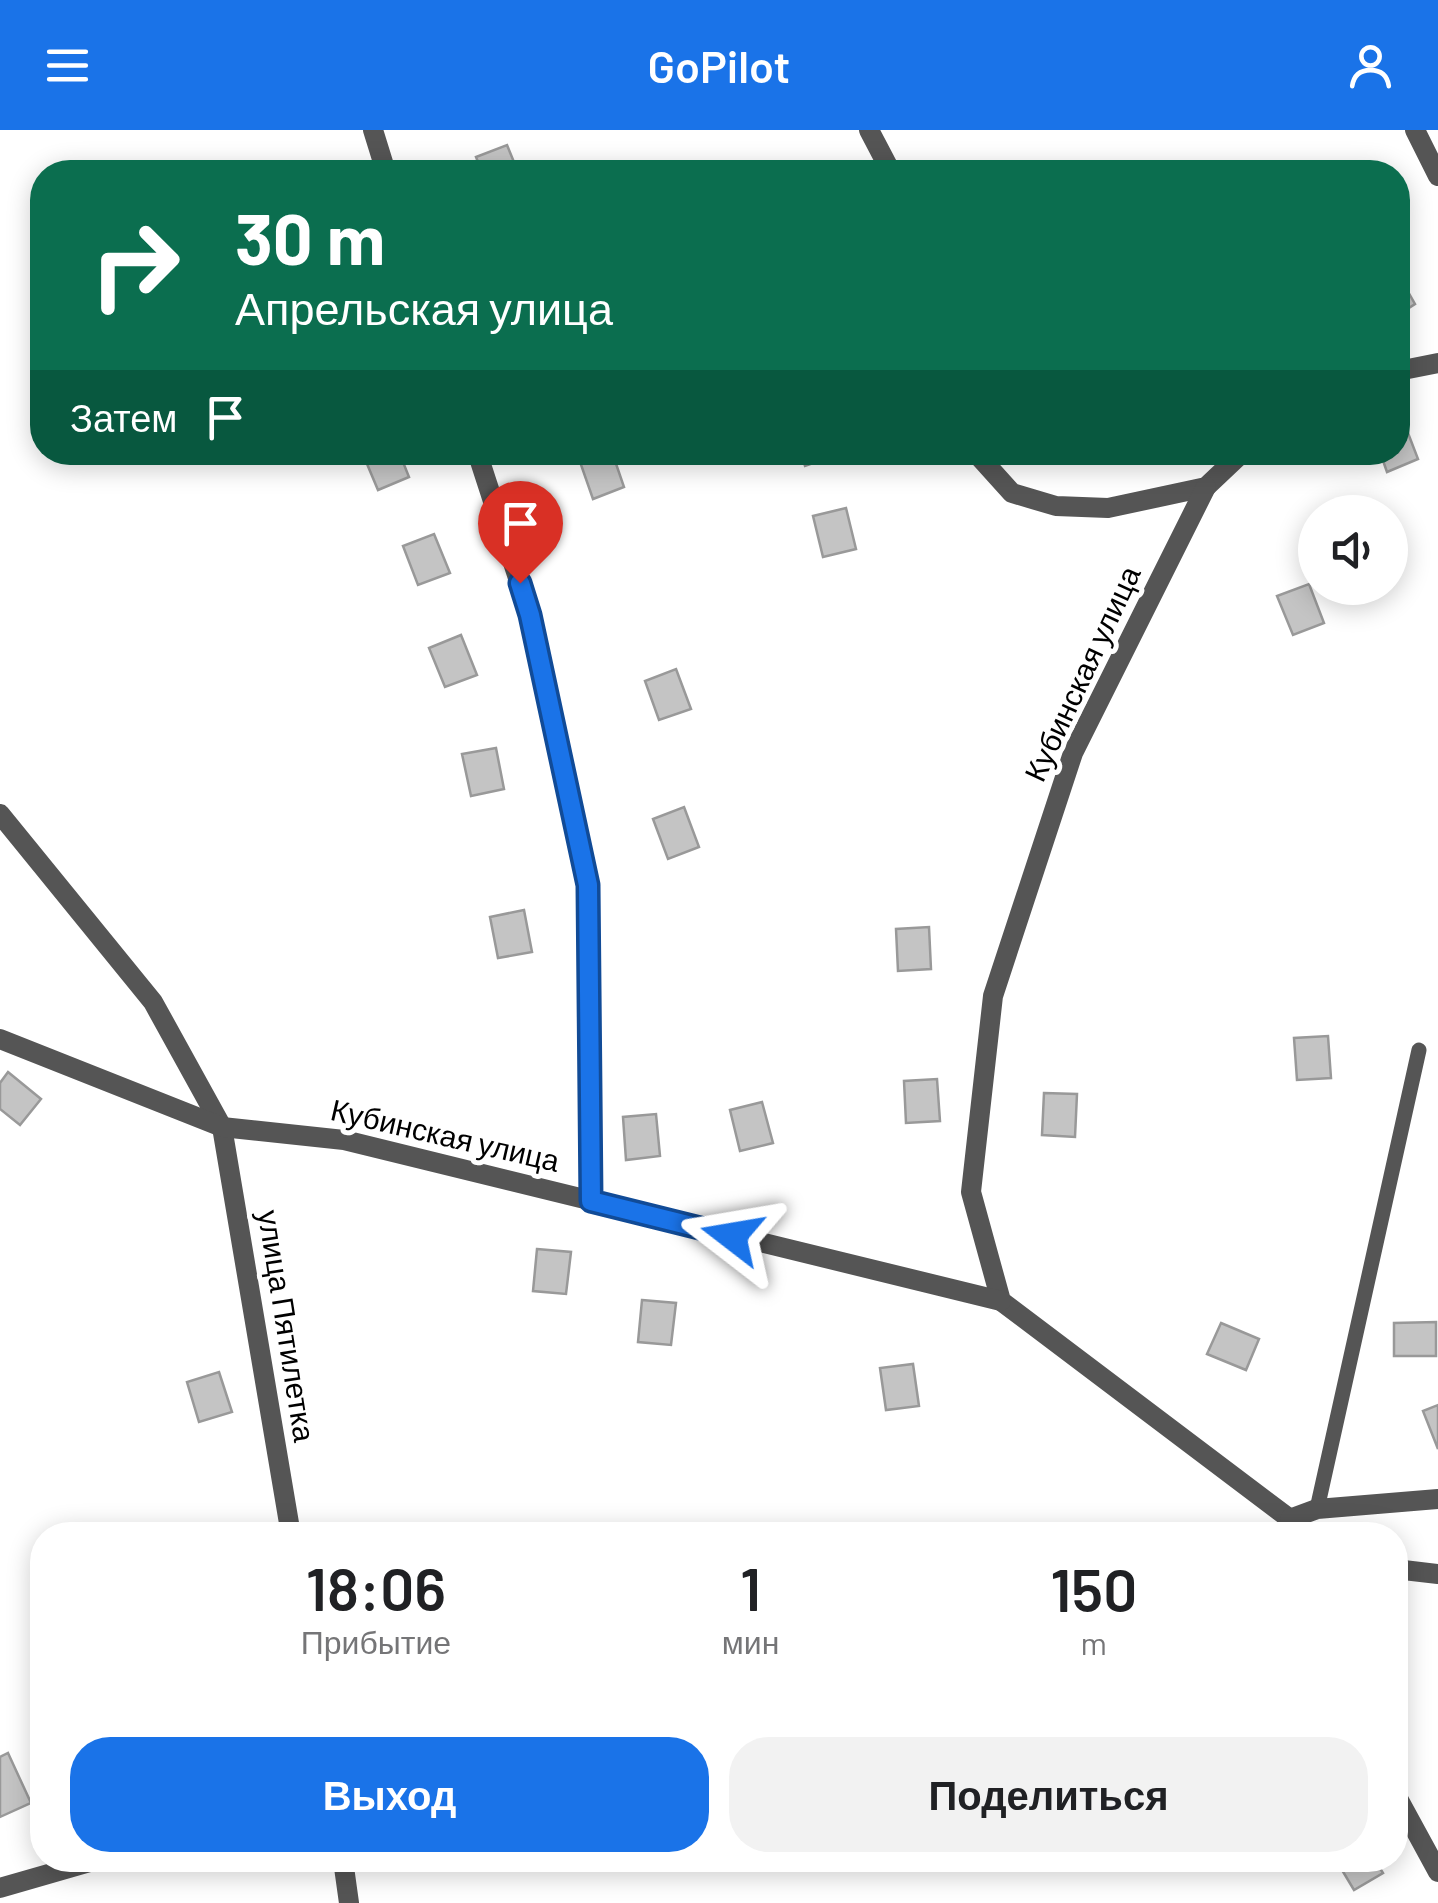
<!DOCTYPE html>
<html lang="ru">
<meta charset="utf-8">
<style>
:root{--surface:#fff;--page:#f2f2f2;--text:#202124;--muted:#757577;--accent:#1a73e8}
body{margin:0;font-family:Barlow,sans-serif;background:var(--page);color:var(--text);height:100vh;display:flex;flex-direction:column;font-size:38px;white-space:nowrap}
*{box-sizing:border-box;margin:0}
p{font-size:32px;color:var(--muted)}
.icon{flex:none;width:55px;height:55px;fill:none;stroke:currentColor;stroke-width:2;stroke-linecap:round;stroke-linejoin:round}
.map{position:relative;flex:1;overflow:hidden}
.side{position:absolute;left:30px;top:1392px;width:1378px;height:350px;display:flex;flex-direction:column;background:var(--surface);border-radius:40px;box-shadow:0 5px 25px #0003}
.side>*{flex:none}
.top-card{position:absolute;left:30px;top:30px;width:1380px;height:305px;border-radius:40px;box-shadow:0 5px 25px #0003;background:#0b6e4f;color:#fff;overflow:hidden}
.controls{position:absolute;left:1298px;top:365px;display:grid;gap:20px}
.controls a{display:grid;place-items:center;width:110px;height:110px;border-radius:50%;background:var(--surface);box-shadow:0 5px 25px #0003;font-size:50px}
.pin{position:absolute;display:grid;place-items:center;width:85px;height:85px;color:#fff;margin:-102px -42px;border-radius:50% 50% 50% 0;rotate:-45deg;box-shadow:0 0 10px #0007}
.pin .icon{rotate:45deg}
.me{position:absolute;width:110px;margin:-55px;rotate:284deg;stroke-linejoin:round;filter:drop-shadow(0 0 8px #0008)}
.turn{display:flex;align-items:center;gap:35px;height:210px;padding:0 40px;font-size:45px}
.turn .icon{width:130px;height:130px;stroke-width:2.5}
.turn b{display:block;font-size:70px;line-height:85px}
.then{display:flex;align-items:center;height:95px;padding:0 40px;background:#0003;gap:20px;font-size:38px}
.eta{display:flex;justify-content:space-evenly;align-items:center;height:170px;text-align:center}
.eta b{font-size:60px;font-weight:600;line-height:70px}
.cta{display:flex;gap:20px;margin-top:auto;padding:20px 40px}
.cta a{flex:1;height:115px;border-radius:40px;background:var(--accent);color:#fff;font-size:40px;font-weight:600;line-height:115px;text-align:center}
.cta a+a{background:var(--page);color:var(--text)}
header{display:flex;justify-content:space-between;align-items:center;height:130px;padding:0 40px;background:var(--accent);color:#fff;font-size:45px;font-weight:600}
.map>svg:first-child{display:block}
</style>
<header><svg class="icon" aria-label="menu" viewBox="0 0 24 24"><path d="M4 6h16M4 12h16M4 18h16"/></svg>GoPilot<svg class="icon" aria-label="person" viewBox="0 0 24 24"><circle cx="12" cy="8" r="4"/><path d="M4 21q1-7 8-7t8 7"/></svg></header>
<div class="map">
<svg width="1438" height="1773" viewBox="0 0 1438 1773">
<rect width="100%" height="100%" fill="#fff"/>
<g fill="#c4c4c4" stroke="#999" stroke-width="2.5">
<path d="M507,15L518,42H482L476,27Z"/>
<path d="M1398,144L1415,174L1398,185Z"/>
<path d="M1403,290L1418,329L1387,342L1380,322H1398V292Z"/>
<path d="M362,322H399L409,347L378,360Z"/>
<path d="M596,322H612L624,357L593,369L579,329Z"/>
<path d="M801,322H836L837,325L805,336Z"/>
<path d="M846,378L856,419L823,427L813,386Z"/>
<path d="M434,404L450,443L418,455L403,416Z"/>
<path d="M1309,454L1324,493L1293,505L1277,466Z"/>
<path d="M461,505L477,545L445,557L429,518Z"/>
<path d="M676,539L691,579L659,590L645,551Z"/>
<path d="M496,618L504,659L471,666L462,624Z"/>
<path d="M684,677L699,717L668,729L653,689Z"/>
<path d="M524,780L532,822L498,828L490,787Z"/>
<path d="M929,797L931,839L898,841L896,799Z"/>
<path d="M1328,906L1331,948L1297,950L1294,908Z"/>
<path d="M8,942L41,969L20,995L0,979V953Z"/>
<path d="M937,949L940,991L906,993L904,951Z"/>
<path d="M1044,963L1077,964L1075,1007L1042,1005Z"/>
<path d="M762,972L773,1013L740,1021L730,980Z"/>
<path d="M656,984L660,1026L626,1030L623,987Z"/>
<path d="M537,1119L571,1122L566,1164L533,1161Z"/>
<path d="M642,1170L676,1173L671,1215L638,1212Z"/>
<path d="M1436,1192V1226H1394V1193Z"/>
<path d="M1221,1193L1259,1209L1246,1240L1207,1224Z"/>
<path d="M913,1234L919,1276L886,1280L880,1238Z"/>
<path d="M219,1242L232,1282L199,1292L187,1252Z"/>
<path d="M1438,1275V1319L1423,1281Z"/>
<path d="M8,1623L31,1673L0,1687V1627Z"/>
<path d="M1336,1730H1375L1383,1743L1354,1760Z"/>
</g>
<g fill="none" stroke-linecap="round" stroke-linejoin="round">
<path stroke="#555" stroke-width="15" d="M1317,1379L1419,920"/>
<g stroke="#555" stroke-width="20">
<path d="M373,0L386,42"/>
<path d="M869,0L891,42"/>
<path d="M1415,0L1438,46"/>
<path d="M1398,241L1438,233"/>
<path d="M477,322L530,485L588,755L591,1071"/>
<path d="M975,322L1012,363L1056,376L1108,378L1206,357L1243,322"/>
<path d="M1206,357L1073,623L993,866L971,1062L1001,1171L1290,1389"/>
<path d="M0,684L153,872L222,997L291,1405"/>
<path d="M0,909L222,997L344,1010L1001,1171"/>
<path d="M1294,1405L1290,1389L1317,1379L1438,1369"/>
<path d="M1395,1439L1438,1444"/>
<path d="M1395,1663L1438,1742"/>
<path d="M343,1730L349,1773"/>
<path d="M0,1758L97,1730"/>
</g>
</g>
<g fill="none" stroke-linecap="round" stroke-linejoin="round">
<defs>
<path id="route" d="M520,453L530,485L588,755L591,1071L732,1106"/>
</defs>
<use href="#route" stroke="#114b97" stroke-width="25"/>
<use href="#route" stroke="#1a73e8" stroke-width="18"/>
</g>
<g text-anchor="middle" stroke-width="10" stroke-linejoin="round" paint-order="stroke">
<g font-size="30" fill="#000" stroke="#fff">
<text transform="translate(1083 544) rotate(-65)" y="10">Кубинская улица</text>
<text transform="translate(445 1006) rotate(13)" y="10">Кубинская улица</text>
<text transform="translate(286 1196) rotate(81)" y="10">улица Пятилетка</text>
</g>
</g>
</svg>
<div class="controls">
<a><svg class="icon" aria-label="sound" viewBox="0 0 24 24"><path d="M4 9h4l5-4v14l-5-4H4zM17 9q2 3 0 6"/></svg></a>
</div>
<div class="pin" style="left:520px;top:453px;background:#d93025"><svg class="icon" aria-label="arrive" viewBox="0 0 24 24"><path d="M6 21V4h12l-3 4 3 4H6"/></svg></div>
<svg class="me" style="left:732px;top:1106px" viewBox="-20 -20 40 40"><path d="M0-17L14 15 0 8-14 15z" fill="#1a73e8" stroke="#fff" stroke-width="4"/></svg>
<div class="top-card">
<div class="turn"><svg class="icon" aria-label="right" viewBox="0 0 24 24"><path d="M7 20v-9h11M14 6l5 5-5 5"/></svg><div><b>30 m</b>Апрельская улица</div></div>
<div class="then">Затем<svg class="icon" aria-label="arrive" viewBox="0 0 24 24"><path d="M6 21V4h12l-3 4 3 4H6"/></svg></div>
</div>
<section class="side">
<div class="eta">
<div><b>18:06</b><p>Прибытие</p></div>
<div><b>1</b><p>мин</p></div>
<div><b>150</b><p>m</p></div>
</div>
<div class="cta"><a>Выход</a><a>Поделиться</a></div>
</section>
</div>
